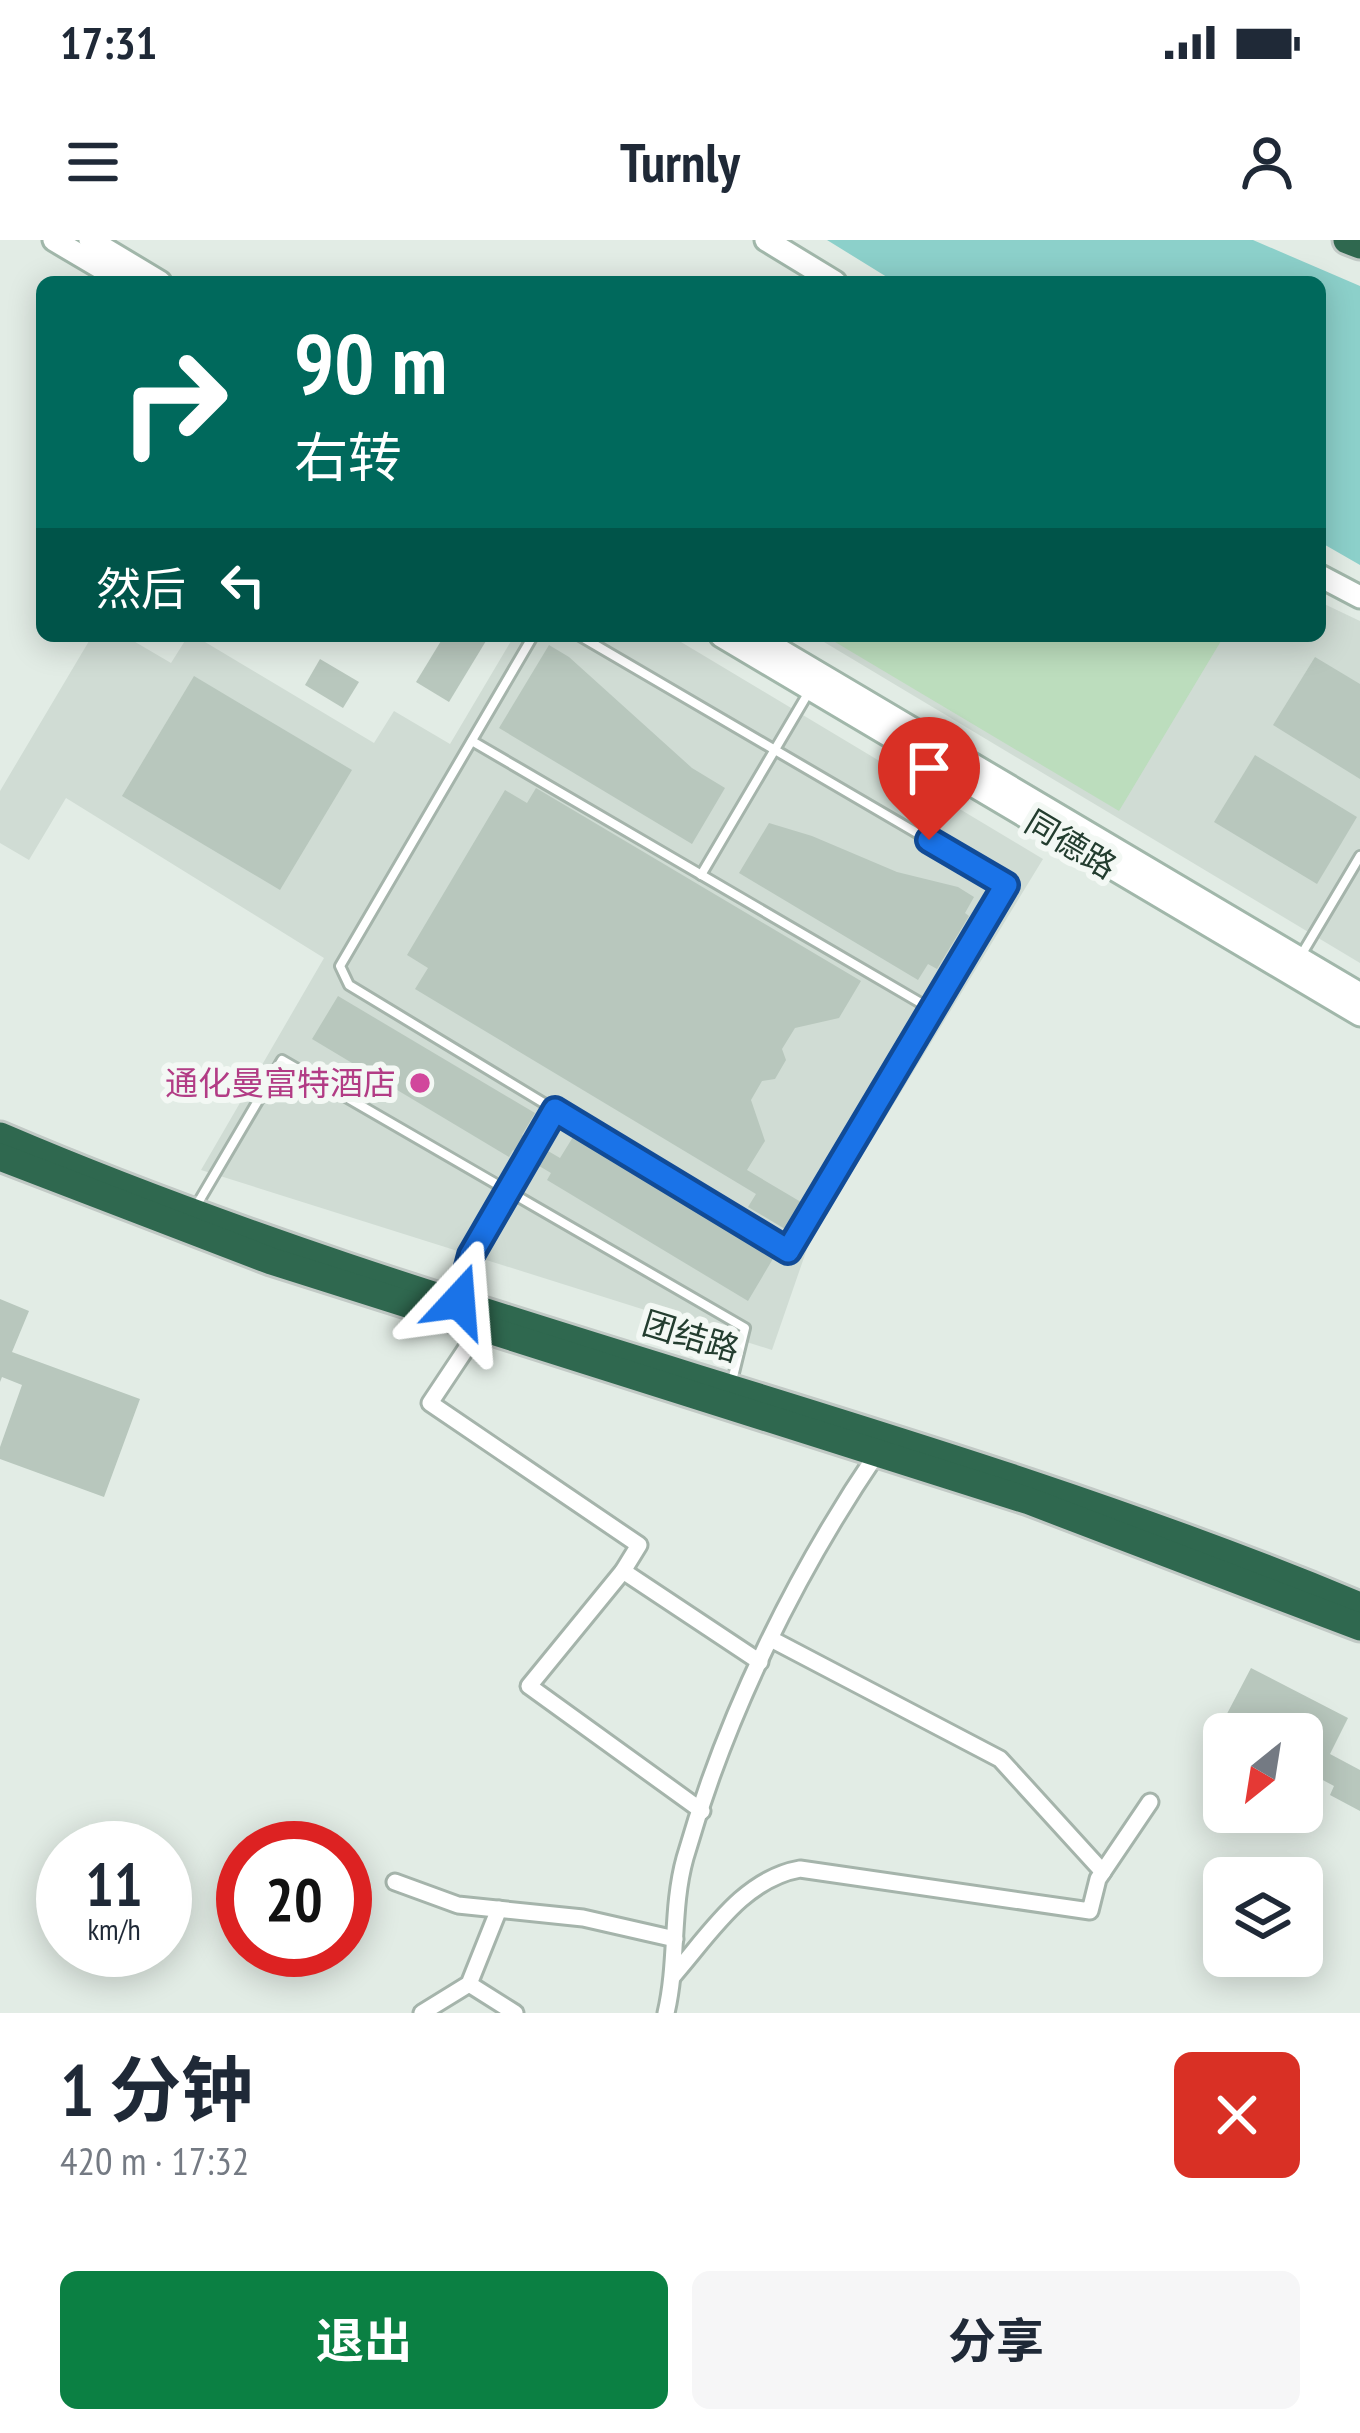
<!DOCTYPE html>
<html lang="zh">
<meta charset="utf-8">
<style>
:root{--surface:#fff;--page:#f6f6f7;--text:#1f2937;--muted:#747a83;--accent:#0b8043}
body{margin:0;font-family:"PT Sans Narrow","Noto Sans SC",sans-serif;background:var(--page);color:var(--text);height:100vh;display:flex;flex-direction:column;font-size:45px;white-space:nowrap}
*{box-sizing:border-box;margin:0}
p{font-size:39px;color:var(--muted)}
.icon{flex:none;width:66px;height:66px;fill:none;stroke:currentColor;stroke-width:2;stroke-linecap:round;stroke-linejoin:round}
.map{position:relative;height:1773px;overflow:hidden}
.sheet{display:flex;flex-direction:column;background:var(--surface);flex:1}
.sheet>*{flex:none}
.top-card{position:absolute;left:36px;top:36px;width:1290px;height:366px;border-radius:18px;box-shadow:0 6px 30px #0003;background:#00695c;color:#fff;overflow:hidden}
.needle{width:78px;rotate:210deg}
.tools{position:absolute;left:1203px;top:1473px;display:grid;gap:24px}
.tools a{display:grid;place-items:center;width:120px;height:120px;border-radius:18px;background:var(--surface);box-shadow:0 6px 30px #0003;font-size:60px}
.speed{position:absolute;left:36px;top:1581px;display:flex;gap:24px;font-size:60px;font-weight:700;text-align:center}
.speed>*{display:grid;place-content:center;width:156px;height:156px;border-radius:50%;background:var(--surface);box-shadow:0 6px 30px #0003;line-height:1}
.speed small{font-size:30px;font-weight:400}
.speed .limit{border:18px solid #d22;background:#fff;color:#111}
.pin{position:absolute;display:grid;place-items:center;width:102px;height:102px;color:#fff;margin:-123px -51px;border-radius:50% 50% 50% 0;rotate:-45deg;box-shadow:0 0 12px #0007}
.pin .icon{rotate:45deg}
.me{position:absolute;width:132px;margin:-66px;rotate:19deg;stroke-linejoin:round;filter:drop-shadow(0 0 9px #0008)}
.turn{display:flex;align-items:center;gap:42px;height:252px;padding:0 60px;font-size:54px}
.turn .icon{width:156px;height:156px;stroke-width:2.5}
.turn b{display:block;font-size:84px;line-height:102px}
.then{display:flex;align-items:center;height:114px;padding:0 60px;background:#0003;gap:24px;font-size:45px}
.round{display:grid;place-items:center;flex:none;width:126px;height:126px;border-radius:18px;background:var(--page)}
.overview{display:flex;align-items:center;justify-content:space-between;height:204px;padding:0 60px}
h1{font-size:72px;font-weight:700;line-height:90px}
.action{display:flex;gap:24px;margin-top:auto;padding:24px 60px}
.action a{flex:1;height:138px;border-radius:18px;background:var(--accent);color:#fff;font-size:48px;font-weight:700;line-height:138px;text-align:center}
.action a+a{background:var(--page);color:var(--text)}
.status{display:flex;justify-content:space-between;align-items:center;height:84px;padding:0 60px;background:var(--surface);direction:ltr}
.status svg{height:33px;fill:currentColor}
header{display:flex;justify-content:space-between;align-items:center;height:156px;padding:0 60px;background:var(--surface);font-size:54px;font-weight:700}
.map>svg:first-child{display:block}
</style>
<div class="status"><b>17:31</b><svg viewBox="0 0 49 12"><path d="M0 12V9h3v3zM5 12V6h3v6zM10 12V3h3v9zM15 12V0h3v12zM26 1h20v11H26zM47 4h2v5h-2z"/></svg></div>
<header><svg class="icon" aria-label="menu" viewBox="0 0 24 24"><path d="M4 6h16M4 12h16M4 18h16"/></svg>Turnly<svg class="icon" aria-label="person" viewBox="0 0 24 24"><circle cx="12" cy="8" r="4"/><path d="M4 21q1-7 8-7t8 7"/></svg></header>
<div class="map">
<svg width="1360" height="1773" viewBox="0 0 1360 1773">
<rect width="100%" height="100%" fill="#e2ece5"/>
<g fill="#d0dcd4">
<path d="M1320,362L1360,381V723L814,396H1320Z"/>
<path d="M92,396H125L171,423L188,396H195L374,503L394,471L450,504L514,396H671L1043,619L809,1003L772,1110L201,930L324,718L66,558L29,620L0,603V551Z"/>
</g>
<path fill="#bcddbd" d="M825,396H1224L1119,571Z"/>
<path fill="#8cd0ca" d="M827,0H1253L1360,46V325L1320,302V42H895Z"/>
<g fill="#b8c7bd">
<path d="M444,396H489L449,462L416,442Z"/>
<path d="M549,405L569,417L692,528L725,548L692,604L499,488Z"/>
<path d="M1315,417L1360,444V539L1273,485Z"/>
<path d="M320,419L359,442L343,468L305,445Z"/>
<path d="M194,436L352,530L280,650L122,556Z"/>
<path d="M1255,515L1357,577L1317,644L1214,582Z"/>
<path d="M536,548L861,741L839,778L795,788L782,809L786,820L775,839L762,841L751,860L765,901L747,930L806,965L790,992L748,967L756,954L415,749L428,728L407,715L505,550L527,563Z"/>
<path d="M769,583L812,596L897,632L958,647L974,657L965,673L969,676L937,729L928,724L918,740L739,633Z"/>
<path d="M338,756L535,873L522,895L529,899L520,915L513,910L509,917L312,799Z"/>
<path d="M573,897L774,1017L748,1061L547,940L551,933L534,923L543,908L560,918Z"/>
<path d="M0,1059L29,1071L12,1112L140,1159L104,1257L0,1219V1207L22,1145L2,1137L0,1142Z"/>
<path d="M1251,1428L1348,1478L1330,1514L1360,1530V1571L1330,1555L1334,1546L1302,1529V1494H1292L1263,1479L1256,1494H1224V1516L1209,1508Z"/>
</g>
<g fill="none" stroke-linecap="round" stroke-linejoin="round">
<defs>
<g id="lane">
<path d="M533,396L340,726L349,745L788,1011L1006,645L580,396"/>
<path d="M472,501L931,769"/>
<path d="M701,635L810,450"/>
<path d="M1300,717L1360,616"/>
<path d="M195,968L282,820L745,1088L731,1145"/>
<path d="M459,1059L471,1015L555,871"/>
</g>
<g id="street">
<path d="M480,1088L430,1163L639,1305L623,1331L529,1446L702,1571"/>
<path d="M623,1331L760,1422"/>
<path d="M771,1399L1000,1519L1103,1632"/>
<path d="M395,1642L458,1665L583,1678L675,1699"/>
<path d="M673,1736C709,1695 743,1639 800,1629L1090,1671L1098,1639L1150,1562"/>
<path d="M469,1744L515,1773"/>
<path d="M422,1773L469,1744L499,1669"/>
<path d="M666,1773C678,1722 671,1668 685,1618C726,1475 795,1334 878,1212"/>
</g>
<g id="secondary">
<path d="M54,0L125,42"/>
<path d="M90,0L160,42"/>
<path d="M766,0L835,42"/>
<path d="M1320,336L1360,357"/>
<path d="M721,396L1360,775"/>
<path d="M756,396L1360,754"/>
</g>
<g id="highway">
<path d="M1347,0L1360,5"/>
<path d="M0,896C441,1085 917,1181 1360,1366"/>
<path d="M0,917L271,1021L1029,1261L1360,1387"/>
</g>
</defs>
<use href="#lane" stroke="#a5b4ab" stroke-width="14"/>
<use href="#street" stroke="#a5b4ab" stroke-width="21"/>
<use href="#secondary" stroke="#a1b7aa" stroke-width="27"/>
<use href="#highway" stroke="#c1c9c5" stroke-width="33"/>
<use href="#lane" stroke="#fff" stroke-width="8"/>
<use href="#street" stroke="#fff" stroke-width="15"/>
<use href="#secondary" stroke="#fff" stroke-width="21"/>
<use href="#highway" stroke="#2f684f" stroke-width="27"/>
</g>
<g fill="none" stroke-linecap="round" stroke-linejoin="round">
<defs>
<path id="route" d="M459,1061L471,1015L555,870L788,1011L1006,645L929,600"/>
</defs>
<use href="#route" stroke="#114b97" stroke-width="30"/>
<use href="#route" stroke="#1a73e8" stroke-width="21"/>
</g>
<circle fill="#d1479c" stroke="#f3f8f4" stroke-width="4.5" cx="420" cy="843" r="12"/>
<g text-anchor="middle" stroke-width="12" stroke-linejoin="round" paint-order="stroke">
<g font-size="33" fill="#233d2f" stroke="#f3f8f4">
<text transform="translate(1071 604) rotate(31)" y="12">同德路</text>
<text transform="translate(691 1096) rotate(17)" y="12">团结路</text>
</g>
<g font-size="33" fill="#b23c85" stroke="#f3f8f4" text-anchor="end">
<text x="396" y="855">通化曼富特酒店</text>
</g>
</g>
</svg>
<div class="tools">
<a><svg class="needle" viewBox="-14 -14 28 28"><path d="M0-13l5 13h-10z" fill="#e53935"/><path d="M0 13l5-13h-10z" fill="#747a83"/></svg></a>
<a><svg class="icon" aria-label="layers" viewBox="0 0 24 24"><path d="M12 4l9 5-9 5-9-5zM3 14l9 5 9-5"/></svg></a>
</div>
<div class="speed"><div>11<small>km/h</small></div><div class="limit">20</div></div>
<div class="pin" style="left:929px;top:600px;background:#d93025"><svg class="icon" aria-label="arrive" viewBox="0 0 24 24"><path d="M6 21V4h12l-3 4 3 4H6"/></svg></div>
<svg class="me" style="left:459px;top:1061px" viewBox="-20 -20 40 40"><path d="M0-17L14 15 0 8-14 15z" fill="#1a73e8" stroke="#fff" stroke-width="4"/></svg>
<div class="top-card">
<div class="turn"><svg class="icon" aria-label="right" viewBox="0 0 24 24"><path d="M7 20v-9h11M14 6l5 5-5 5"/></svg><div><b>90 m</b>右转</div></div>
<div class="then">然后<svg class="icon" aria-label="left" viewBox="0 0 24 24"><path d="M17 20v-9H6M10 6l-5 5 5 5"/></svg></div>
</div>
</div>
<section class="sheet">
<div class="overview"><div><h1>1 分钟</h1><p>420 m · 17:32</p></div><a class="round" style="background:#d93025;color:#fff"><svg class="icon" aria-label="close" viewBox="0 0 24 24"><path d="M6 6l12 12M18 6L6 18"/></svg></a></div>
<div class="action"><a>退出</a><a>分享</a></div>
</section>
